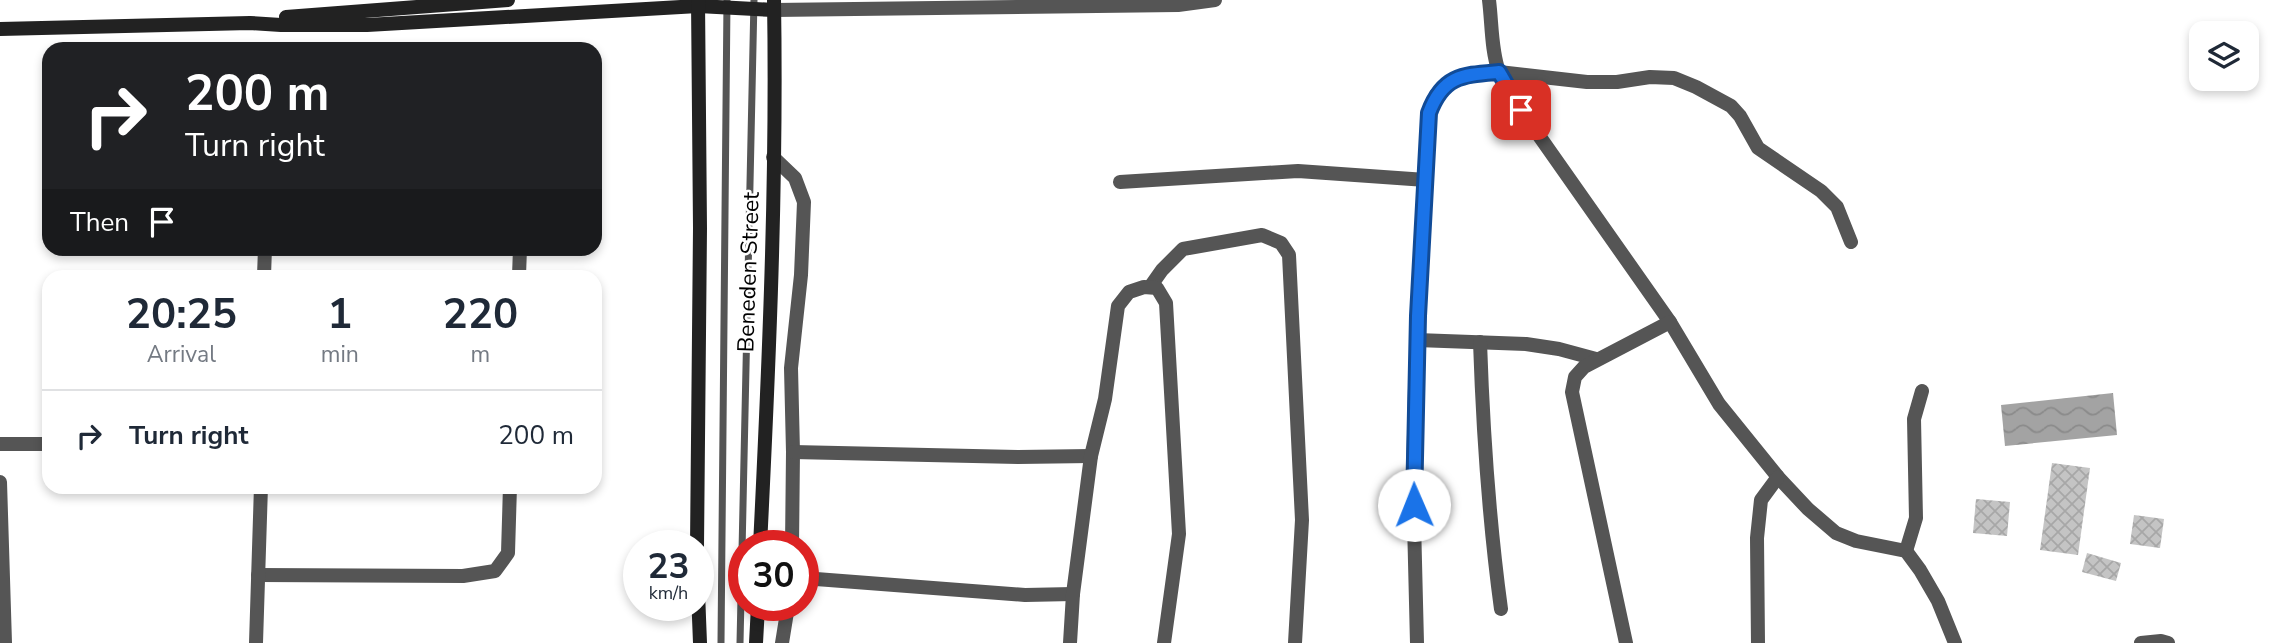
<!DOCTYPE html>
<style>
:root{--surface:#fff;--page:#f2f2f3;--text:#1f2937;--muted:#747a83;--line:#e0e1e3}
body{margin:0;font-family:"Nunito Sans",sans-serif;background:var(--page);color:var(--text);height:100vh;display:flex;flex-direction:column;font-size:26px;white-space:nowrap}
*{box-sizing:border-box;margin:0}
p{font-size:23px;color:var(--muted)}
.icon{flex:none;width:38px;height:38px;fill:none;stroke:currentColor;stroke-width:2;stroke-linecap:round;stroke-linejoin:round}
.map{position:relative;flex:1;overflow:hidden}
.drawer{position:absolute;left:42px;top:270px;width:560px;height:224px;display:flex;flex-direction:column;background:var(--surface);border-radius:21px;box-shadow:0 4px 10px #0003}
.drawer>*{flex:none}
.hud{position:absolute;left:42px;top:42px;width:560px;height:214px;border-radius:21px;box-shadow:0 4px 10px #0003;background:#202124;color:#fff;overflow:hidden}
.fabs{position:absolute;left:2189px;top:21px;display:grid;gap:14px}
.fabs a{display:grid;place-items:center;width:70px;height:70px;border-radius:14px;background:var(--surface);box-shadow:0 4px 10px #0003;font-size:35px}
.speed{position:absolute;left:623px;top:530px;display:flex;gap:14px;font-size:35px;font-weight:700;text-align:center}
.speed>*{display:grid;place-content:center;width:91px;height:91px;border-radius:50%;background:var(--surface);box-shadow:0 4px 10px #0003;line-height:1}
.speed small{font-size:18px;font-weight:400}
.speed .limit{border:10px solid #d22;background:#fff;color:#111}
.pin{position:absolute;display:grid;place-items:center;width:60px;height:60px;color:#fff;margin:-30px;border-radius:14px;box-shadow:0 4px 10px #0006}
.me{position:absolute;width:77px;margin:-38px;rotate:359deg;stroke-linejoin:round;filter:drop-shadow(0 0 5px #0008)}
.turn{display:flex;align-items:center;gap:24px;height:147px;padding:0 28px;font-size:32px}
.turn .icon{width:91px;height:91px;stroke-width:2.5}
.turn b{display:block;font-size:49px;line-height:60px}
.then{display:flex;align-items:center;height:66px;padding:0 28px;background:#0003;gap:14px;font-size:26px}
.eta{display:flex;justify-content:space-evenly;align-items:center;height:119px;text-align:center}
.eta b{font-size:42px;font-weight:700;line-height:49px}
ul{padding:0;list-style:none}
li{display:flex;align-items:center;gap:21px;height:91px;padding:0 28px;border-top:2px solid var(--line)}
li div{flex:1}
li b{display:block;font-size:26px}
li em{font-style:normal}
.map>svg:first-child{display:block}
</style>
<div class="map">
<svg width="2281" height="643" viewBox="0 0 2281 643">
<defs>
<pattern id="water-waves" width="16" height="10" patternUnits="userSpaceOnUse" patternTransform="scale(1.75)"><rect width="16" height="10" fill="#a3a3a3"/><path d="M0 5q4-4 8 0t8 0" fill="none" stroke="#8b8b8b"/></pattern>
<pattern id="building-cross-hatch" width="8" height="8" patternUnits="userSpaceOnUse" patternTransform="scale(1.75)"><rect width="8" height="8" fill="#c4c4c4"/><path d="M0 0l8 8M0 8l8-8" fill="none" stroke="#a7a7a7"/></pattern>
</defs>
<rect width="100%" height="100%" fill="#fff"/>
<path fill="url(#water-waves)" d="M2113,393L2117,435L2005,446L2001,405Z"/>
<g fill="url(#building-cross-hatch)">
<path d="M2052,463L2090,468L2078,555L2040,550Z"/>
<path d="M1976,499L2010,502L2007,536L1973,533Z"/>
<path d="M2134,515L2164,519L2160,548L2130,544Z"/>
<path d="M2087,553L2121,563L2116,581L2082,572Z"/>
</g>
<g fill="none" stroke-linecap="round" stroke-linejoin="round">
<g stroke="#555" stroke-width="7">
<path d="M721,643L727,0"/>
<path d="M740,643L754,0"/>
</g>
<g stroke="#555" stroke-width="14">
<path d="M1489,0C1492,23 1491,50 1499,72C1504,85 1514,98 1521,110L1670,322L1719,404L1778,477L1808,509L1836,533L1856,541L1906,551L1920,570L1938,601L1955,643"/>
<path d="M774,10L1178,5L1215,0"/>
<path d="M773,157L795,178L804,202L801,275L791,368L793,452L792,546"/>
<path d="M1120,182L1298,171L1426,180"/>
<path d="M264,276L265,248"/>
<path d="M519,276L520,248"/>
<path d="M1150,287L1162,270L1183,249L1262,235L1281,243L1289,255L1302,520L1295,643"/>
<path d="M1417,340L1526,344L1559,349L1596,359"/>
<path d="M1480,342C1483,431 1489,521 1501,609"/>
<path d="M0,444H49"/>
<path d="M793,452L1018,457L1091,456"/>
<path d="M0,482L5,643"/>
<path d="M1906,551L1916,518L1914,419L1922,391"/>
<path d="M258,575L463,576L495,571L508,553L510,486"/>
<path d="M803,578L1025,595L1073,594"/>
<path d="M256,643L261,486"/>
<path d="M782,643L788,606"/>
<path d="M1070,643L1073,594L1091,456L1105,399L1118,306L1129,292L1144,287L1157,288L1166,303L1179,534L1164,643"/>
<path d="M1417,643L1413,481L1415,388L1429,113L1436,95L1448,83L1470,75L1499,72L1587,82H1617L1650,77L1674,78L1696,87L1731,106L1740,116L1758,148L1821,191L1837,207L1851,242"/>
<path d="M1626,643L1572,392L1575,377L1584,367L1670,322"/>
<path d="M1758,643L1757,538L1761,500L1778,477"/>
<path d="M2141,643L2161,641L2168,643"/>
</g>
<g stroke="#222" stroke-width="14">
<path d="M286,17L508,0"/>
<path d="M0,29L250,23L281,25H367L698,6L774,10"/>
<path d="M697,546L700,228L698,0"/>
<path d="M760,546C769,364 777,182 774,0"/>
<path d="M698,592L700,643"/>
<path d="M756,643L758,606"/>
</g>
</g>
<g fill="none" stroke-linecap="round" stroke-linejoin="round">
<defs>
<path id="route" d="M1414,505L1418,316L1429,113C1443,75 1463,75 1499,72L1521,110"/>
</defs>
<use href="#route" stroke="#114b97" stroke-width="18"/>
<use href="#route" stroke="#1a73e8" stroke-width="12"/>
</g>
<g text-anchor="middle" stroke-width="5" stroke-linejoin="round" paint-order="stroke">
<g font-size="23" fill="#000" stroke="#fff">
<text transform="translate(748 272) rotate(-88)" y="8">Beneden Street</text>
</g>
</g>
</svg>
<div class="fabs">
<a><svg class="icon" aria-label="layers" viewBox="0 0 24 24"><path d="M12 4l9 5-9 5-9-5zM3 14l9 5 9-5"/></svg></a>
</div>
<div class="speed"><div>23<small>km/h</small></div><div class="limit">30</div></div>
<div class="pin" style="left:1521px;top:110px;background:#d93025"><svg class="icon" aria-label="arrive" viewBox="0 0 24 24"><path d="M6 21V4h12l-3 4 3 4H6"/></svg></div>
<svg class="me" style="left:1414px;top:505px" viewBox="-20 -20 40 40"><circle r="19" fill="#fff"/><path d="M0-13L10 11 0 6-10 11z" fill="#1a73e8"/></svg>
<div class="hud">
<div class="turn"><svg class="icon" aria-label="right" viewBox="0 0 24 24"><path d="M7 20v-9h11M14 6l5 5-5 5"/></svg><div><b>200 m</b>Turn right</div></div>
<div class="then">Then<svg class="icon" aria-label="arrive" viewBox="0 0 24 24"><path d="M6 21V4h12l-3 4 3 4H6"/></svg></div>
</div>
<section class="drawer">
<div class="eta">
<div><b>20:25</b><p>Arrival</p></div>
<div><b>1</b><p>min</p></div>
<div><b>220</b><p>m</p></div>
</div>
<ul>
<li><svg class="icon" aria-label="right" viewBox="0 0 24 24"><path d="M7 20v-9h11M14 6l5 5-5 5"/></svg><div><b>Turn right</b></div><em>200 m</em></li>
</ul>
</section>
</div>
